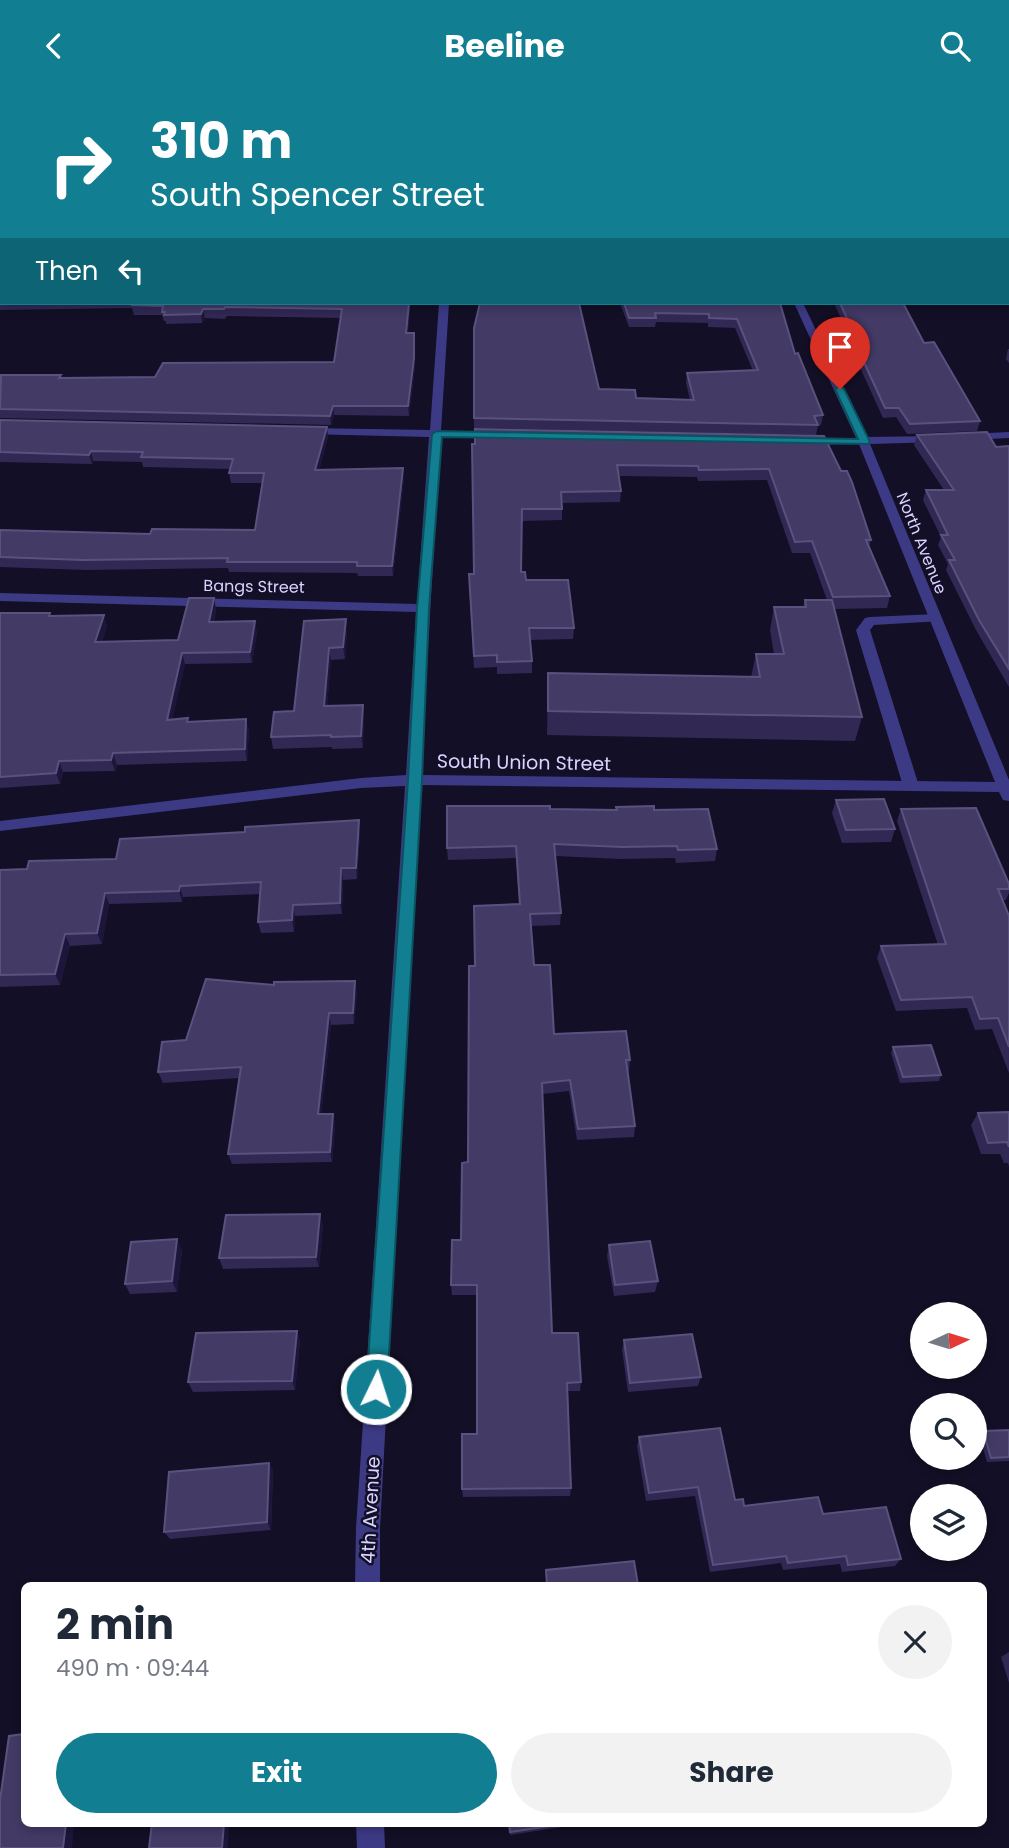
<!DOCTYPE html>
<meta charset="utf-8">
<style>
:root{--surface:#fff;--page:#f2f2f3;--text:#1f2937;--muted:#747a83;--accent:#117e91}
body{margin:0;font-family:Poppins,sans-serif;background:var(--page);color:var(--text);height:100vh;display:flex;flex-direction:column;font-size:26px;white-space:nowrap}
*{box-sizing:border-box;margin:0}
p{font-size:23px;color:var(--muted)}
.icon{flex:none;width:38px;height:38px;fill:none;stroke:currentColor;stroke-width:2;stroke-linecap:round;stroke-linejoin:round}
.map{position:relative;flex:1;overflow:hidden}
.sheet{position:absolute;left:21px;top:1491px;width:966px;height:245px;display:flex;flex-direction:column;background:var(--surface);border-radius:10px;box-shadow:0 4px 10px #0003}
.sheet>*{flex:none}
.hud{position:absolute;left:0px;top:0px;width:1010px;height:214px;box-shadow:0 4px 10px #0003;background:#117e91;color:#fff;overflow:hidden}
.needle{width:46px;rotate:86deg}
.buttons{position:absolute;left:910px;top:1211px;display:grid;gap:14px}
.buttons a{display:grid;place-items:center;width:77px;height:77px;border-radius:50%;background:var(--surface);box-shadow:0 4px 10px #0003;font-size:35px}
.pin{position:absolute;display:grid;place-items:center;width:60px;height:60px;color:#fff;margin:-72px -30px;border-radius:50% 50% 50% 0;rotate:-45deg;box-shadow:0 0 7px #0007}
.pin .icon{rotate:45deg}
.me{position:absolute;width:77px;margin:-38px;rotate:4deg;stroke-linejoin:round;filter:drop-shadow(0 0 5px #0008)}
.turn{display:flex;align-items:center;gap:24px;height:147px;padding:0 35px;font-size:32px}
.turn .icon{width:91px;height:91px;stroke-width:2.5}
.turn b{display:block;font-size:49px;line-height:60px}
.then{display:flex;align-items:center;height:66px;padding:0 35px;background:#0003;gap:14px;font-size:26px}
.round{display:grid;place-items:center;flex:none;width:74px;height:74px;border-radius:37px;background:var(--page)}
.overview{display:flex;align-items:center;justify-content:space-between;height:119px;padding:0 35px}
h1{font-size:42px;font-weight:700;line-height:52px}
.primary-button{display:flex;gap:14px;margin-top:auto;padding:14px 35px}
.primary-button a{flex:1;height:80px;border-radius:42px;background:var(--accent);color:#fff;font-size:28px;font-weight:700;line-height:80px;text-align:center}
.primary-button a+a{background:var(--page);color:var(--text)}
header{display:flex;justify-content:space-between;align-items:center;height:91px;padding:0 35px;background:var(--accent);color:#fff;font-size:32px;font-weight:700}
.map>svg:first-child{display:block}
</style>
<header><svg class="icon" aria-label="back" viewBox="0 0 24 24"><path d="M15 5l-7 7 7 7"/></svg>Beeline<svg class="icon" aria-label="search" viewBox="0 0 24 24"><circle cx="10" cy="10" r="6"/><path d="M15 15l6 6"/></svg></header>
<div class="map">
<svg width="1009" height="1757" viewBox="0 0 1009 1757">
<rect width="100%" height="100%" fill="#130f26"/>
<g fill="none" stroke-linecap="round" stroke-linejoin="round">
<g fill="#3d3a85" fill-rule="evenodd">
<rect x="1008" y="74" width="1" height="4"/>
<rect x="1008" y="87" width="1" height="4"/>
<rect x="1008" y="101" width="1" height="4"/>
<path d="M936,523L941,524V530L874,534L870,539L919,695L911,700L903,695L856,539L865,527L870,526Z"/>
</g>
<g fill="#3d3a85" fill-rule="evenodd">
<rect x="1008" y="41" width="1" height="4"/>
<rect x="1008" y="127" width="1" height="5"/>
<path d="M439,212H449L441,340L498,341L503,344L498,347L440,346L421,684L995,691L859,353L803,354L797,351L803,348L856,347L794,212H803L867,346L939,345L945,348L939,351L870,353L1009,689V710L1003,709L999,701L420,694L380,1437V1494H355L356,1437L405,695L361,697L0,740V730L361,687L406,684L416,521L0,510V502L417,513L429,346L306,343L301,340L306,337L430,339Z"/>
<path d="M1009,341V347L967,349L962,346L967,343Z"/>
<path d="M356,1732H384L385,1757H357Z"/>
</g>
</g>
<g fill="#312854">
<path d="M0,68H2V212H410L408,242L415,276L409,325L334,324L331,334L0,327V285L61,284L62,287L155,286L334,271L341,227L227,225L225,228L205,227L202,232L166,233V230H164L162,224H134L132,217L0,219V185L1,184H0Z"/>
<path d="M620,212H765L795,263L823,324L821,334H818L816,344L474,337V237L599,298L636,307L690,309L686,292L687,282L753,280L735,237L708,236V232L656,231L655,236H629Z"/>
<path d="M834,212H903L924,252L980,330L977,340L907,343L896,326L883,327L848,250L849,245Z"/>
<path d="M1008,258H1009V272L1006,268Z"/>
<path d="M0,329L328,346L319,379L404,387L393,485H358L357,482L229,481L228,477L86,479L0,476V439L150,443L255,439L262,392H231L229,382L230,378L143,376L142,371L93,370L92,373L0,371Z"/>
<path d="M917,344L996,356L1009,355V596L976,539L946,479L948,473L938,454L941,446L923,409L926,399H944L914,354Z"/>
<path d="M824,345L871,449L869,456L890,505L887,517L834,518L862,626L855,650L547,644L548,582L751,586L756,563H774L770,539L774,516H803L805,509H827L810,462H792L767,389L698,390L697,386L619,385L621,400L620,411L562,412V429L522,430L521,481L526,489L574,537L573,548L530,549L532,570V582L497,583V576L474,577L469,494L474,483L475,353Z"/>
<path d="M214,507L216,518L214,531L257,541L252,572L185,573L172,628L249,639L247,670L117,674L115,680L63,681L60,693L0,697V522L51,525L107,535L102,551L178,549Z"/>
<path d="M304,530L347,540L345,568L331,569L327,615L363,614L364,626L363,657L332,658V656L273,658L271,646L294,620Z"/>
<path d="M836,709L895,738L891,751L842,752L832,722Z"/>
<path d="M616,716L654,719L717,758L715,770L676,772L675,767L621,768L555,765L561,822L560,834L531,835L534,874L554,943L630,969L629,980H627L635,1035L634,1046L577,1049L569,1000L542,1003L552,1242L581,1291L580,1300H568L571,1397L570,1405L463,1406L462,1398L477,1343V1204H452L451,1194L461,1149L468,1071L475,875L519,813L516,767L448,769L447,757L550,718L616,719Z"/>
<path d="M901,718L1009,793V802L1006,809H1003L1009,825V982L992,938L975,939L967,917L896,920L877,867L881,855L938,854L897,730Z"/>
<path d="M360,741L357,788L343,789L342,823L295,825L294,841L261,842L258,831L261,803L183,806L182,811L109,813L102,853L70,855L60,894L0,896V779L27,778Z"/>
<path d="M357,902L354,933L331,934L321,1023H333L335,1034L332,1071L232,1073L228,1063L239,987L163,992L158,981L186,949Z"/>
<path d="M893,956L941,984L939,990L900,992L891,962Z"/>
<path d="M1009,1021V1076L1008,1072H1004L1000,1063H981L971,1034L978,1022Z"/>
<path d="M323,1134L319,1176L223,1178L219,1167Z"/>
<path d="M609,1154L658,1190L655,1201L614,1205L607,1165Z"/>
<path d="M182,1159L177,1201L130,1203L125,1193Z"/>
<path d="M297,1240L300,1250L295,1299L193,1301L188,1291Z"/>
<path d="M624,1249L701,1286L698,1295L628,1301L622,1258Z"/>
<path d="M1009,1339V1370L987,1371L979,1344L983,1340Z"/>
<path d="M639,1346L744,1415L823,1423L901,1468L895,1475L842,1481L840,1473L783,1479L781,1472L710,1481L695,1405L646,1410L637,1355Z"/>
<path d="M269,1372L273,1380L271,1439L170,1448L164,1441Z"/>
<path d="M1009,1561V1592L1001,1566Z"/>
<path d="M509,1732H588L510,1744Z"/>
</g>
<g fill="#1d163a">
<path d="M2,30V40L0,42V32Z"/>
<path d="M409,212H410L407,252L406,242Z"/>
<path d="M203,218L205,227L202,232L201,223Z"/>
<path d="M414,242L415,276L409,325L408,315Z"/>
<path d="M333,315L334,324L331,334L330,325Z"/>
<path d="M327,336L328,346L317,389L315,379Z"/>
<path d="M91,360L93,370L92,373L89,364Z"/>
<path d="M403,377L404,387L393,485L392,475Z"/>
<path d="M214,507L216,518L211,542L209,531Z"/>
<path d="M104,524L107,535L99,562L95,551Z"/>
<path d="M346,528L347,540L345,568L343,556Z"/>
<path d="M255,530L257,541L252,572L250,561Z"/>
<path d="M329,557L331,569L326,627L324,615Z"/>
<path d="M182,562L185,573L170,640L167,629Z"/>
<path d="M363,614L364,626L363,657L361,645Z"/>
<path d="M246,628L249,639L247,670L245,658Z"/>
<path d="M113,662L117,674L115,680L111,669Z"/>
<path d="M59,670L63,681L60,693L56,682Z"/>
<path d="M359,729L360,741L357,788L356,777Z"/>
<path d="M341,777L343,789L342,823L340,812Z"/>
<path d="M180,795L183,806L182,811L179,800Z"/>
<path d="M105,802L109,813L102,853L97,842Z"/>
<path d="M293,814L295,825L294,841L292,829Z"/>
<path d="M65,843L70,855L60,894L55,883Z"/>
<path d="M355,890L357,902L354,933L353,922Z"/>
<path d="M329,922L331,934L320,1034L318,1023Z"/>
<path d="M333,1023L335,1034L332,1071L330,1061Z"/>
<path d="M320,1123L323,1134L319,1176L316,1166Z"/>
<path d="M177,1148L182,1159L177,1201L172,1190Z"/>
<path d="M297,1240L300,1250L295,1299L292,1290Z"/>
<path d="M269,1372L273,1380L271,1439L267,1431Z"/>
<path d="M66,1732H74L72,1757H63Z"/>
<path d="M224,1732H229L228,1757H222Z"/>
</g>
<g fill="#433a66" stroke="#5a527e" stroke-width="2">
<path d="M0,0H30L28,2H2V16H0Z"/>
<path d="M81,0H1009V28H1008V2H79Z"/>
<path d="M0,68H2V210H0V185H1V175H0V93H2V85H0Z"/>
<path d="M1008,143H1009V202L1008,200Z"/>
<path d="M133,212H409L406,242H414V267L408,315H333L330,325L0,318L1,284H61L59,287L155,286L163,272L334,271L342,218L225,216L224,218H203L201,223L164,224L165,221H162L163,215L132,214Z"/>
<path d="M480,212H579L599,298L635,299L636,307L694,309L687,282L758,279L737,228L709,227V223L655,222L656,227H629L624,212H780L795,263L798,262L823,324L814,325L818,334L474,327V237Z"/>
<path d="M840,212H903L924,252L934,251L980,330L910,333L899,317H885L850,241H853Z"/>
<path d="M0,329L327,336L315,379L403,377L392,475H357V471H227L228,467L83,469L0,466V439L150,443L152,438L255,439L264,382H229L233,368L141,366L143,361L91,360L89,364L0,361Z"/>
<path d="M475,338L824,345L841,380H847L852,391L871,449H866L890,505L833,506L812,450L795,451L769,378L699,379L698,375L617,374L621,400L561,401L562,418H522L521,481H525L526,489H568L574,537H529L532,570L497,571V564L474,565L469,483H474L472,353H475Z"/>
<path d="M987,341L996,356L1009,355V578L979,529L949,469H955L941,444H948L926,399H954L917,344Z"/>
<path d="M189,507H214L209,531L255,530L250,561L182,562L167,629L188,627L187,631L246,628L245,658L113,662L111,669L59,670L56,682L0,686V522H50L49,525L104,524L95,551L178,549Z"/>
<path d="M805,509H832L862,626L548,620V582L760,586L756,563H784L774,516H806Z"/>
<path d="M346,528L343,556L329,557L324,615L363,614L361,645L331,646V644L271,646L274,621L294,620L304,530Z"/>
<path d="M884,708L895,738L846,739L836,709Z"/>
<path d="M447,715H550V718L617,719L616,716L654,715V719L708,718L717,758L678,759L677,755L622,756L554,753L561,822L530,823L534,874H550L554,943L626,940L630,969H626L635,1035L578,1038L570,989L542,992L552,1242H578L581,1291L567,1292L571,1397L462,1398V1343H477V1194H451L452,1149H461L462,1072L468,1071L469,875H475L474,815L520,813L516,755L447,757Z"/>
<path d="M976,717L1009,793V798H998L1009,825V956L998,927L980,928L972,906L901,909L881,855L946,853L901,718Z"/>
<path d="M359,729L356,777H341L340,812L293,814L292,829L258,831L261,791L180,795L179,800L105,802L97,842L65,843L55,883L0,884V779L27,778L29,770L116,768L120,748L245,741V736Z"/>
<path d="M206,888L274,894V891L355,890L353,922H329L318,1023H333L330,1061L228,1063L241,976L158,981L162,951L186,949Z"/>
<path d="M931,954L941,984L903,986L893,956Z"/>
<path d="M1009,1021V1056L1007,1051L988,1052L978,1022Z"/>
<path d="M320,1123L316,1166L219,1167L226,1124Z"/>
<path d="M177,1148L172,1190L125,1193L131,1151Z"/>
<path d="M650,1150L658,1190L615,1194L609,1154Z"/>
<path d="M297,1240L292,1290L188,1291L196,1242Z"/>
<path d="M692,1243L701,1286L630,1292L624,1249Z"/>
<path d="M720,1337L735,1409L743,1408L744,1415L818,1406L823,1423L886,1416L901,1468L848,1474L846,1465L788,1472L786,1465L713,1474L698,1396L649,1402L639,1346Z"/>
<path d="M1009,1339V1366L991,1367L983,1340Z"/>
<path d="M269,1372L267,1431L164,1441L169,1381Z"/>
<path d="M634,1470L638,1494H547L546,1479Z"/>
<path d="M24,1643V1732H66L63,1757H0V1709L9,1645Z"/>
<path d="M152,1732H224L222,1757H149Z"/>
<path d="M509,1732H569L510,1741Z"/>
</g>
<path fill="#117e91" stroke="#0b525e" stroke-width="2" d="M840,295L844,298L870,351L868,353L442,346L429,517L422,689L387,1298L384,1305L376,1308L369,1305L366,1298L408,689L417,517L432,343L437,340L858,348L835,298Z"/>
<g text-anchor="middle" stroke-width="5" stroke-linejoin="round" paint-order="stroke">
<g font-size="16" fill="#d9d4ff" stroke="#130f26">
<text transform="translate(922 452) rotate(68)" y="6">North Avenue</text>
<text transform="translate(254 495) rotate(1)" y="6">Bangs Street</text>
</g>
<g font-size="19" fill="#d9d4ff" stroke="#130f26">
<text transform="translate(524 671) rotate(1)" y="7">South Union Street</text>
<text transform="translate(370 1419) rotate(-87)" y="7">4th Avenue</text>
</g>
</g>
</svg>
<div class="buttons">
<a><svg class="needle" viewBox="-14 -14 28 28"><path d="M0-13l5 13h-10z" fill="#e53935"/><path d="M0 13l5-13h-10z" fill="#747a83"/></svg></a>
<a><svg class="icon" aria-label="search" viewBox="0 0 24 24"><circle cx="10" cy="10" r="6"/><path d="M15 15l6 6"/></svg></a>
<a><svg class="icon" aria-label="layers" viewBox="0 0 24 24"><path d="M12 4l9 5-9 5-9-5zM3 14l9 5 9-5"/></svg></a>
</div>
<div class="pin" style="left:840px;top:298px;background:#d93025"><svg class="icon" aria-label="arrive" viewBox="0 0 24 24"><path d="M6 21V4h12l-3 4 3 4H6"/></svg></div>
<svg class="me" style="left:376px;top:1298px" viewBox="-20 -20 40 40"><circle r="17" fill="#117e91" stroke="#fff" stroke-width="3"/><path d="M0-11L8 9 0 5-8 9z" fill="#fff"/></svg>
<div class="hud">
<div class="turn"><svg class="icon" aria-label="right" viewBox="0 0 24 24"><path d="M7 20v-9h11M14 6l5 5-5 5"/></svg><div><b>310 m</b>South Spencer Street</div></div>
<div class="then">Then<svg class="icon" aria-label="left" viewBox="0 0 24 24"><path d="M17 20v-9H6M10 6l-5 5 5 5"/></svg></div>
</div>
<section class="sheet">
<div class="overview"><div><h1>2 min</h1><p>490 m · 09:44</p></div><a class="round"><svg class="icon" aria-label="close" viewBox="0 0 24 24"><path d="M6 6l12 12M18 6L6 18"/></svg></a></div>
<div class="primary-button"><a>Exit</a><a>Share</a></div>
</section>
</div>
